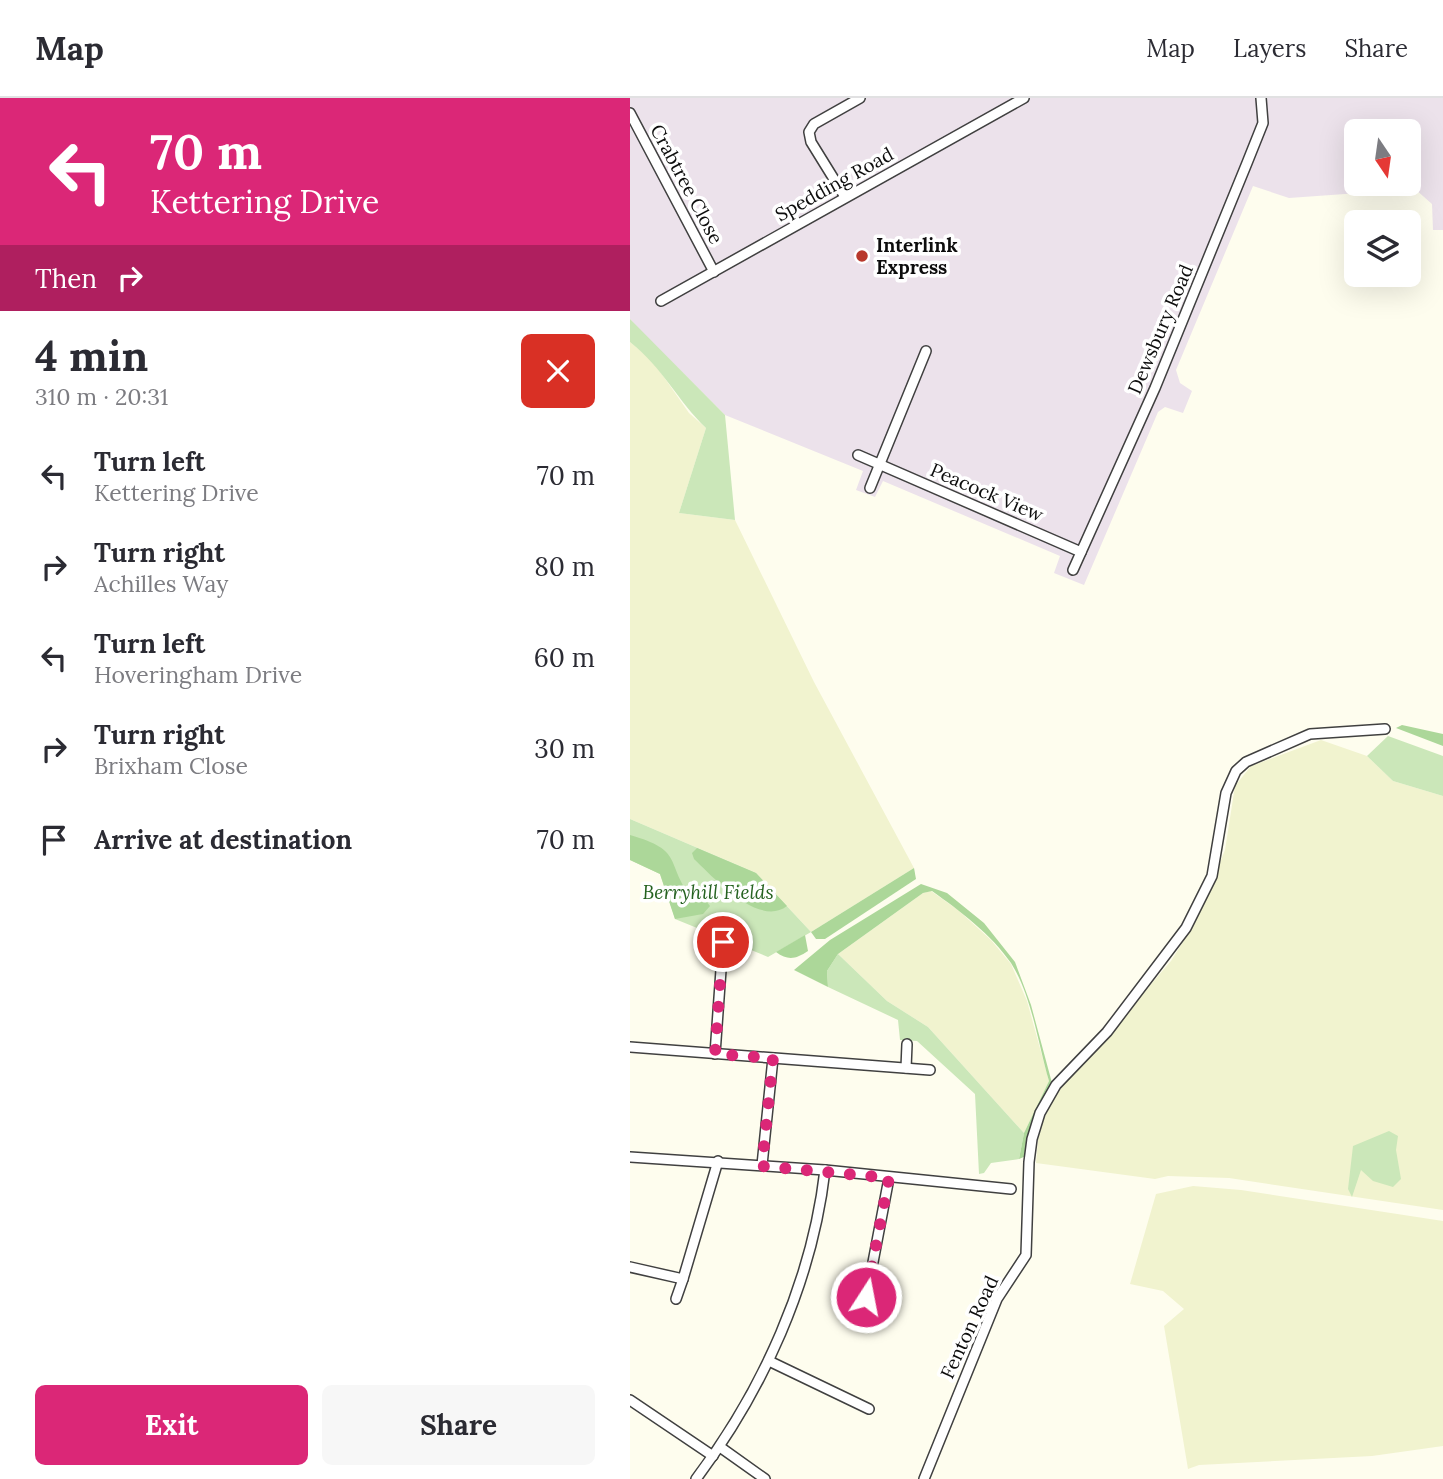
<!DOCTYPE html>
<meta charset="utf-8">
<style>
:root{--surface:#fff;--page:#f7f7f7;--text:#2b2b33;--muted:#7c7c81;--line:#e1e1e2;--accent:#db2777}
body{margin:0;font-family:Lora,serif;background:var(--page);color:var(--text);height:100vh;display:flex;flex-direction:column;font-size:26px;white-space:nowrap}
*{box-sizing:border-box;margin:0}
p{font-size:23px;color:var(--muted)}
.icon{flex:none;width:38px;height:38px;fill:none;stroke:currentColor;stroke-width:2;stroke-linecap:round;stroke-linejoin:round}
.map{position:relative;flex:1;overflow:hidden}
.side{display:flex;flex-direction:column;background:var(--surface);width:630px}
.side>*{flex:none}
.hud{background:#db2777;color:#fff;overflow:hidden}
.needle{width:46px;rotate:167deg}
.fabs{position:absolute;left:714px;top:21px;display:grid;gap:14px}
.fabs a{display:grid;place-items:center;width:77px;height:77px;border-radius:10px;background:var(--surface);box-shadow:0 7px 28px #0002;font-size:35px}
.pin{position:absolute;display:grid;place-items:center;width:60px;height:60px;color:#fff;margin:-30px;border:4px solid #fff;border-radius:50%;box-shadow:0 2px 7px #0007}
.me{position:absolute;width:77px;margin:-38px;rotate:11deg;stroke-linejoin:round;filter:drop-shadow(0 0 5px #0008)}
.turn{display:flex;align-items:center;gap:24px;height:147px;padding:0 35px;font-size:32px}
.turn .icon{width:91px;height:91px;stroke-width:2.5}
.turn b{display:block;font-size:49px;line-height:60px}
.then{display:flex;align-items:center;height:66px;padding:0 35px;background:#0003;gap:14px;font-size:26px}
.round{display:grid;place-items:center;flex:none;width:74px;height:74px;border-radius:10px;background:var(--page)}
.summary{display:flex;align-items:center;justify-content:space-between;height:119px;padding:0 35px}
h1{font-size:42px;font-weight:700;line-height:52px}
.action{display:flex;gap:14px;margin-top:auto;padding:14px 35px}
.action a{flex:1;height:80px;border-radius:10px;background:var(--accent);color:#fff;font-size:28px;font-weight:700;line-height:80px;text-align:center}
.action a+a{background:var(--page);color:var(--text)}
ul{padding:0;list-style:none}
li{display:flex;align-items:center;gap:21px;height:91px;padding:0 35px}
li div{flex:1}
li b{display:block;font-size:26px}
li em{font-style:normal}
header{display:flex;align-items:center;gap:42px;box-sizing:border-box;height:98px;padding:0 35px;background:var(--surface);border-bottom:2px solid var(--line)}
header strong{font-size:33px}
nav{display:flex;gap:38px;margin-inline-start:auto;font-size:24px}
main{display:flex;flex:1;min-height:0}
.map>svg:first-child{display:block}
</style>
<header>
<strong>Map</strong>
<nav><a>Map</a><a>Layers</a><a>Share</a></nav>
</header>
<main>
<section class="side">
<div class="hud">
<div class="turn"><svg class="icon" aria-label="left" viewBox="0 0 24 24"><path d="M17 20v-9H6M10 6l-5 5 5 5"/></svg><div><b>70 m</b>Kettering Drive</div></div>
<div class="then">Then<svg class="icon" aria-label="right" viewBox="0 0 24 24"><path d="M7 20v-9h11M14 6l5 5-5 5"/></svg></div>
</div>
<div class="summary"><div><h1>4 min</h1><p>310 m · 20:31</p></div><a class="round" style="background:#d93025;color:#fff"><svg class="icon" aria-label="close" viewBox="0 0 24 24"><path d="M6 6l12 12M18 6L6 18"/></svg></a></div>
<ul>
<li><svg class="icon" aria-label="left" viewBox="0 0 24 24"><path d="M17 20v-9H6M10 6l-5 5 5 5"/></svg><div><b>Turn left</b><p>Kettering Drive</p></div><em>70 m</em></li>
<li><svg class="icon" aria-label="right" viewBox="0 0 24 24"><path d="M7 20v-9h11M14 6l5 5-5 5"/></svg><div><b>Turn right</b><p>Achilles Way</p></div><em>80 m</em></li>
<li><svg class="icon" aria-label="left" viewBox="0 0 24 24"><path d="M17 20v-9H6M10 6l-5 5 5 5"/></svg><div><b>Turn left</b><p>Hoveringham Drive</p></div><em>60 m</em></li>
<li><svg class="icon" aria-label="right" viewBox="0 0 24 24"><path d="M7 20v-9h11M14 6l5 5-5 5"/></svg><div><b>Turn right</b><p>Brixham Close</p></div><em>30 m</em></li>
<li><svg class="icon" aria-label="arrive" viewBox="0 0 24 24"><path d="M6 21V4h12l-3 4 3 4H6"/></svg><div><b>Arrive at destination</b></div><em>70 m</em></li>
</ul>
<div class="action"><a>Exit</a><a>Share</a></div>
</section>
<div class="map">
<svg width="813" height="1381" viewBox="0 0 813 1381">
<rect width="100%" height="100%" fill="#fefdee"/>
<path fill="#ece2eb" fill-rule="evenodd" d="M0,0H813V132H803L802,106L785,91L659,100L623,88L546,272L550,285L562,293L553,315L535,309L528,314L454,487L424,475L430,458L253,383L245,399L226,392L233,373L95,317L7,229L0,221ZM726,33H779V86H726Z"/>
<g fill="#f1f3cf">
<path d="M0,244L22,262L59,315L76,330L49,415L105,422L184,584L284,770L181,834L126,775L0,721Z"/>
<path d="M691,642L737,658L763,683L813,698V1112L599,1080L538,1078L525,1081L406,1065L409,1031L426,996L541,863L566,823L595,752L605,688L621,668Z"/>
<path d="M301,793L328,812L361,842L381,866L397,903L419,983L394,1035L298,929L257,903L208,856L293,795Z"/>
<path d="M563,1088L611,1092L813,1123V1348L742,1358L569,1367L558,1371L534,1228L554,1211L533,1193L500,1186L526,1096Z"/>
</g>
<g fill="#cbe7b9">
<path d="M0,221L95,317L105,422L49,415L76,330C47,302 33,270 0,244Z"/>
<path d="M758,638L813,658V698L763,683L737,658Z"/>
<path d="M0,721L126,775L181,834L138,859L45,821L30,776L0,762Z"/>
<path d="M208,856L257,903L298,929L394,1035L389,1061L361,1065L354,1075L349,1076L345,996L287,943L270,942L268,922L198,889L197,873Z"/>
<path d="M759,1033L768,1038L766,1052L771,1081L763,1089L743,1083L731,1072L722,1099L718,1091L723,1048Z"/>
</g>
<g fill="#acd799">
<path d="M772,627L813,636V648L766,630Z"/>
<path d="M0,737C55,753 34,763 62,801L76,803L80,808L73,816L45,821L30,776L0,762Z"/>
<path d="M67,750L126,775L157,808C129,830 83,779 64,761L62,755Z"/>
<path d="M284,770L286,781L195,841H186L181,834Z"/>
<path d="M291,786L317,795L354,825L385,864L401,907L422,985L396,1058L389,1061L394,1035L419,983C408,946 402,898 381,865C361,836 330,813 302,793L293,795L208,856L197,873L198,889L164,872L200,842Z"/>
<path d="M175,837L178,853C166,861 158,863 146,854Z"/>
</g>
<g fill="none" stroke-linecap="round" stroke-linejoin="round">
<defs>
<g id="minor">
<path d="M0,15L84,174"/>
<path d="M215,99L181,44L179,34L184,26L230,0"/>
<path d="M31,203L394,0"/>
<path d="M228,357L451,454"/>
<path d="M240,390L296,253"/>
<path d="M443,472L525,290L617,65L633,25L631,0"/>
<path d="M0,949L300,972"/>
<path d="M85,956L93,844"/>
<path d="M276,970L277,946"/>
<path d="M0,1059L195,1072L381,1091"/>
<path d="M132,1067L143,960"/>
<path d="M0,1169L53,1181L88,1063"/>
<path d="M46,1201L53,1181"/>
<path d="M232,1222L259,1080"/>
<path d="M139,1263L239,1311"/>
<path d="M0,1302L83,1358"/>
<path d="M90,1349L135,1381"/>
<path d="M66,1381C133,1292 182,1184 195,1072"/>
<path d="M294,1381L367,1201L396,1157L399,1064L402,1041L410,1015L426,987L477,934L556,830L582,778L596,695L606,673L616,664L680,636L755,631"/>
</g>
</defs>
<use href="#minor" stroke="#404040" stroke-width="12"/>
<use href="#minor" stroke="#fff" stroke-width="9"/>
</g>
<g fill="none" stroke-linecap="round" stroke-linejoin="round">
<path stroke="#db2777" stroke-width="12" stroke-dasharray="0 21.6" d="M93,844L85,956L143,960L132,1068L259,1080L236,1199"/>
</g>
<circle fill="#b8382b" stroke="#fff" stroke-width="2.5" cx="232" cy="158" r="7"/>
<g text-anchor="middle" stroke-width="7" stroke-linejoin="round" paint-order="stroke">
<g font-size="19" fill="#0d0d0d" stroke="#fff">
<text transform="translate(57 86) rotate(62)" y="7">Crabtree Close</text>
<text transform="translate(204 86) rotate(-29)" y="7">Spedding Road</text>
<text transform="translate(530 231) rotate(-67)" y="7">Dewsbury Road</text>
<text transform="translate(357 394) rotate(23)" y="7">Peacock View</text>
<text transform="translate(339 1229) rotate(-65)" y="7">Fenton Road</text>
</g>
<g font-size="19" font-weight="bold" fill="#0d0d0d" stroke="#fff" text-anchor="start">
<text x="246" y="154">Interlink<tspan x="246" dy="22">Express</tspan></text>
</g>
<g font-size="19" font-style="italic" fill="#256220" stroke="#fff">
<text x="78" y="801">Berryhill Fields</text>
</g>
</g>
</svg>
<div class="fabs">
<a><svg class="needle" viewBox="-14 -14 28 28"><path d="M0-13l5 13h-10z" fill="#e53935"/><path d="M0 13l5-13h-10z" fill="#7c7c81"/></svg></a>
<a><svg class="icon" aria-label="layers" viewBox="0 0 24 24"><path d="M12 4l9 5-9 5-9-5zM3 14l9 5 9-5"/></svg></a>
</div>
<div class="pin" style="left:93px;top:844px;background:#d93025"><svg class="icon" aria-label="arrive" viewBox="0 0 24 24"><path d="M6 21V4h12l-3 4 3 4H6"/></svg></div>
<svg class="me" style="left:236px;top:1199px" viewBox="-20 -20 40 40"><circle r="17" fill="#db2777" stroke="#fff" stroke-width="3"/><path d="M0-11L8 9 0 5-8 9z" fill="#fff"/></svg>
</div>
</main>
